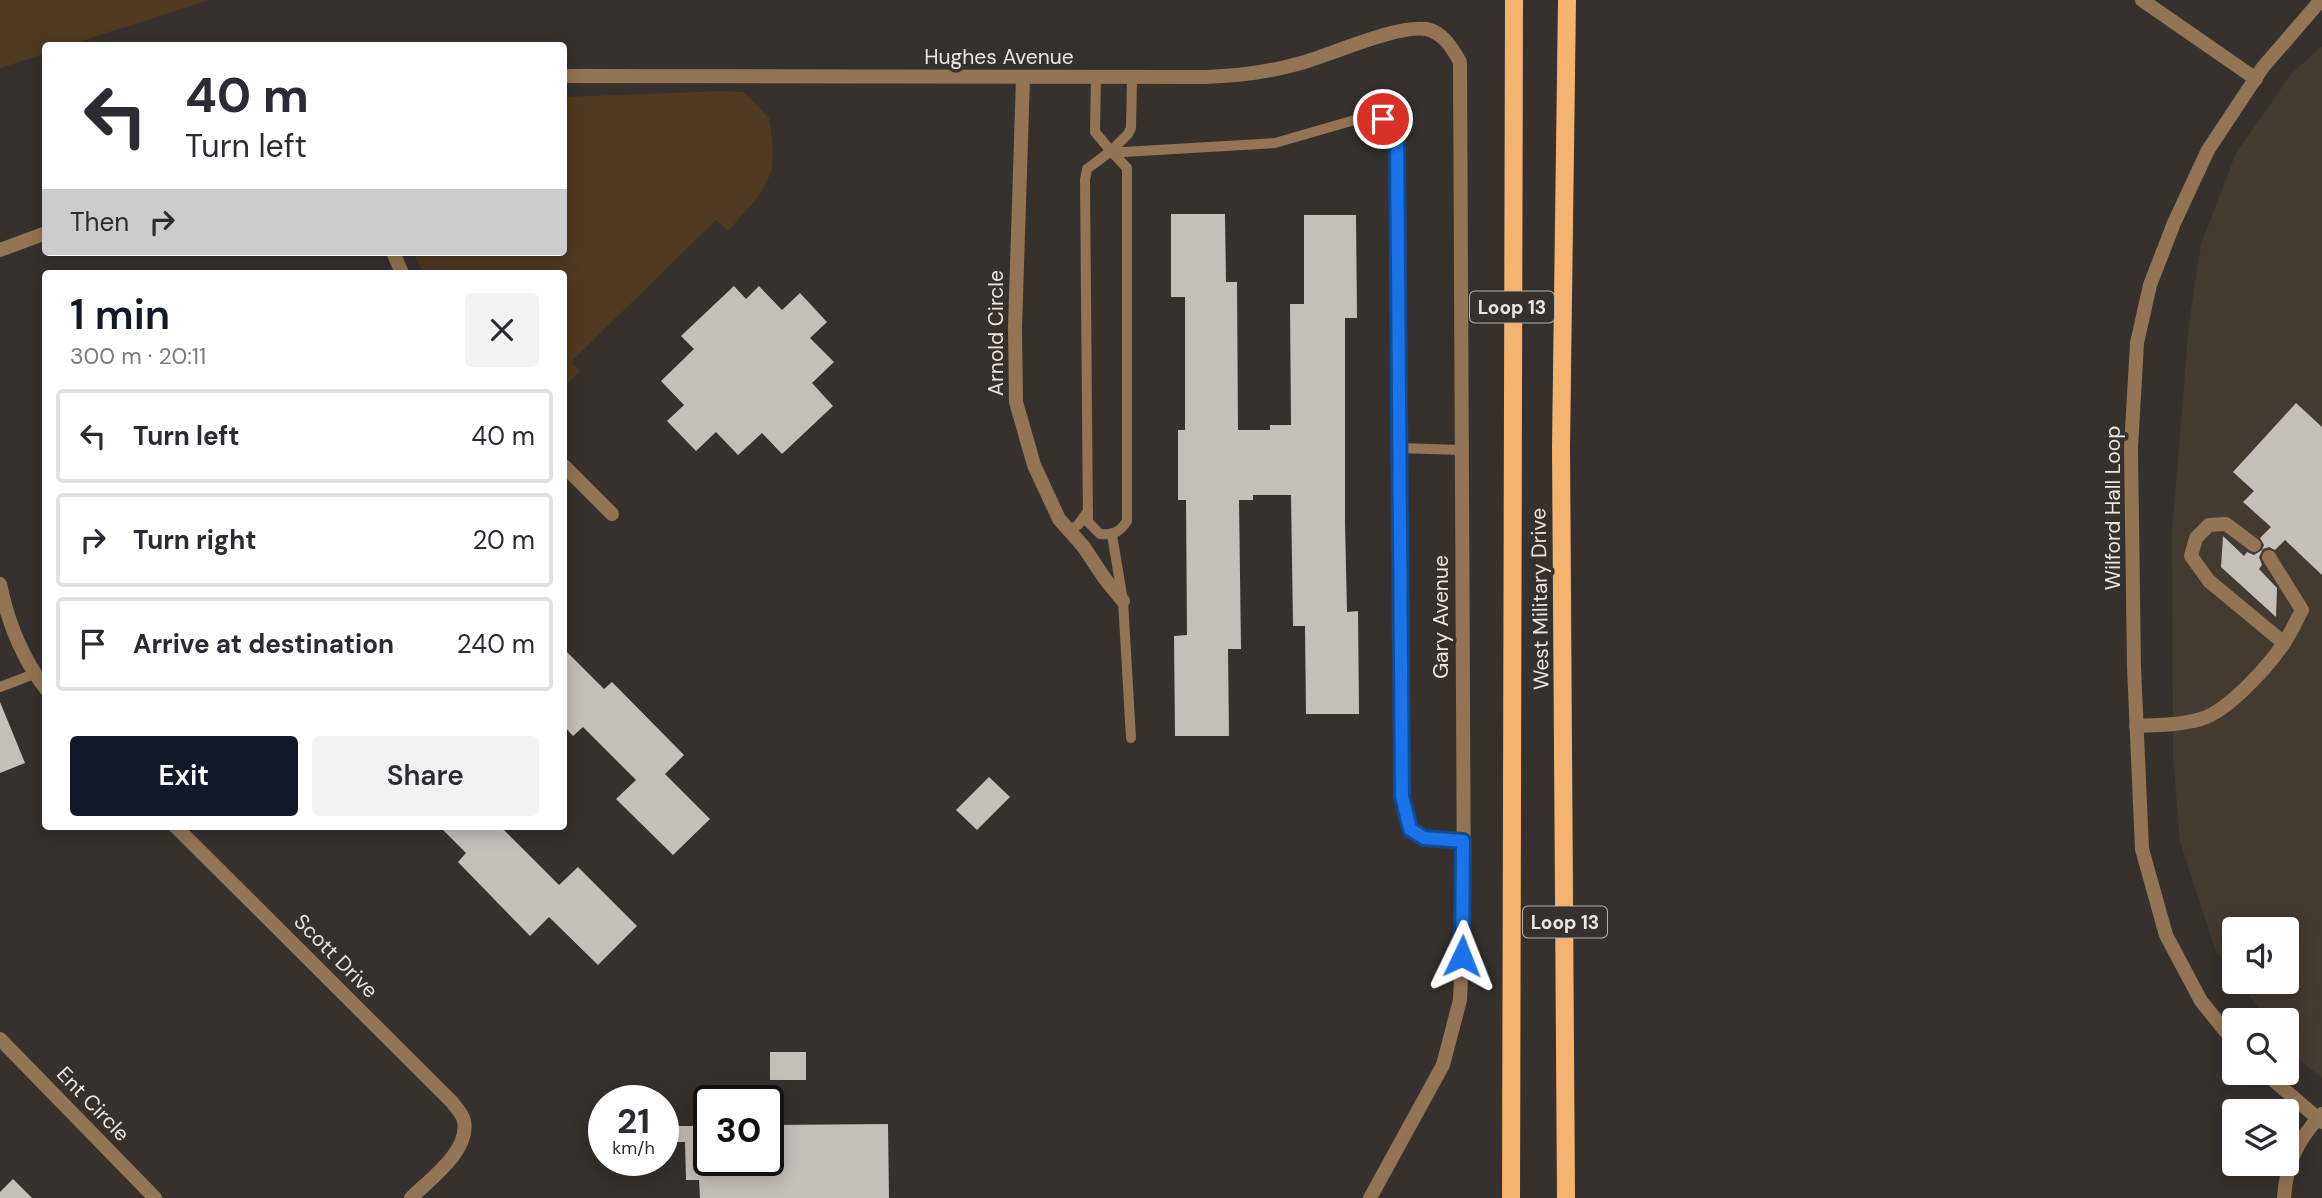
<!DOCTYPE html>
<meta charset="utf-8">
<style>
:root{--surface:#fff;--page:#f2f2f3;--text:#2b2b33;--muted:#7c7c81;--line:#e1e1e2;--accent:#111827}
body{margin:0;font-family:"DM Sans",sans-serif;background:var(--page);color:var(--text);height:100vh;display:flex;flex-direction:column;font-size:26px;white-space:nowrap}
*{box-sizing:border-box;margin:0}
p{font-size:23px;color:var(--muted)}
.icon{flex:none;width:38px;height:38px;fill:none;stroke:currentColor;stroke-width:2;stroke-linecap:round;stroke-linejoin:round}
.map{position:relative;flex:1;overflow:hidden}
.sheet{position:absolute;left:42px;top:270px;width:525px;height:560px;display:flex;flex-direction:column;background:var(--surface);border-radius:7px;box-shadow:0 4px 18px #0003}
.sheet>*{flex:none}
.banner{position:absolute;left:42px;top:42px;width:525px;height:214px;border-radius:7px;box-shadow:0 4px 18px #0003;background:#fff;color:var(--text);overflow:hidden}
.fabs{position:absolute;left:2222px;top:917px;display:grid;gap:14px}
.fabs a{display:grid;place-items:center;width:77px;height:77px;border-radius:7px;background:var(--surface);box-shadow:0 4px 18px #0003;font-size:35px}
.speed{position:absolute;left:588px;top:1085px;display:flex;gap:14px;font-size:35px;font-weight:700;text-align:center}
.speed>*{display:grid;place-content:center;width:91px;height:91px;border-radius:50%;background:var(--surface);box-shadow:0 4px 18px #0003;line-height:1}
.speed small{font-size:18px;font-weight:400}
.speed .limit{border:4px solid #111;border-radius:10px;background:#fff;color:#111}
.pin{position:absolute;display:grid;place-items:center;width:60px;height:60px;color:#fff;margin:-30px;border:4px solid #fff;border-radius:50%;box-shadow:0 2px 7px #0007}
.me{position:absolute;width:77px;margin:-38px;rotate:2deg;stroke-linejoin:round;filter:drop-shadow(0 0 5px #0008)}
.turn{display:flex;align-items:center;gap:24px;height:147px;padding:0 28px;font-size:32px}
.turn .icon{width:91px;height:91px;stroke-width:2.5}
.turn b{display:block;font-size:49px;line-height:60px}
.then{display:flex;align-items:center;height:66px;padding:0 28px;background:#0003;gap:14px;font-size:26px}
.round{display:grid;place-items:center;flex:none;width:74px;height:74px;border-radius:7px;background:var(--page)}
.headline{display:flex;align-items:center;justify-content:space-between;height:119px;padding:0 28px}
h1{font-size:42px;font-weight:600;line-height:52px;color:var(--accent)}
.button{display:flex;gap:14px;margin-top:auto;padding:14px 28px}
.button a{flex:1;height:80px;border-radius:7px;background:var(--accent);color:#fff;font-size:28px;font-weight:600;line-height:80px;text-align:center}
.button a+a{background:var(--page);color:var(--text)}
ul{padding:0;list-style:none}
li{display:flex;align-items:center;gap:21px;height:94px;margin:0 14px 10px;padding:0 14px;border:4px solid var(--line);border-radius:7px}
li div{flex:1}
li b{display:block;font-size:26px}
li em{font-style:normal}
.map>svg:first-child{display:block}
</style>
<div class="map">
<svg width="2322" height="1198" viewBox="0 0 2322 1198">
<rect width="100%" height="100%" fill="#36312d"/>
<path fill="#433a30" d="M2322,46V1078L2302,1062L2287,1043V1020H2269L2239,982H2287V929H2235V976L2216,952L2180,842L2173,758L2172,532L2189,323L2201,244L2236,153L2292,73Z"/>
<g fill="#4f3921">
<path d="M0,0H209L70,45L46,46L45,54L0,68Z"/>
<path d="M723,91L744,92L769,118C780,180 767,187 728,231L716,220L571,362L579,370L578,373L564,387V273H423L413,252H564V97Z"/>
</g>
<g fill="#c5bfba">
<path d="M1171,214H1225L1226,282H1237L1238,430H1270V425H1291L1290,304H1304V215H1356L1357,318H1345V522L1347,612L1358,611L1359,714H1306L1305,626H1293L1291,495H1253V500H1239L1241,649H1228L1229,736H1175L1174,636L1187,635L1186,500H1178V430H1185V297H1171Z"/>
<path d="M734,286L746,299L759,286L782,310L800,293L827,322L810,338L834,362L812,383L833,406L782,454L762,433L738,455L716,432L696,451L667,421L684,405L661,381L694,349L681,336Z"/>
<path d="M2296,403L2322,427V575L2285,540L2275,550L2269,547L2263,549L2259,557L2262,565L2259,569L2277,588L2276,617L2221,567L2223,536L2244,556L2247,552L2254,555L2262,550L2264,545L2260,538L2271,527L2243,502L2254,491L2233,472Z"/>
<path d="M564,649L604,689L612,682L684,755L665,774L710,819L673,855L616,799L636,780L583,727L573,736L564,726Z"/>
<path d="M0,702L25,763L0,773Z"/>
<path d="M989,777L1010,797L977,830L956,810Z"/>
<path d="M439,826H500L559,885L578,867L637,926L598,965L549,917L530,936L458,862L466,853Z"/>
<rect x="770" y="1052" width="36" height="28"/>
<path d="M888,1124L889,1198H700L699,1180H686L685,1142H663V1126H709V1160H768V1125Z"/>
<path d="M13,1179L32,1198H0V1192Z"/>
</g>
<g fill="none" stroke-linecap="round" stroke-linejoin="round">
<g stroke="#937454" stroke-width="10">
<path d="M1096,78L1095,132L1111,151L1128,134L1131,128L1132,78"/>
<path d="M1111,151L1127,168V521C1119,533 1113,535 1100,534L1088,522L1085,180L1087,169L1111,151L1124,152L1275,143L1372,115L1390,125L1397,134L1402,796L1410,829L1424,838L1463,841"/>
<path d="M1398,448L1462,450"/>
<path d="M1069,530L1078,525L1088,511"/>
<path d="M1112,535L1123,601L1131,738"/>
<path d="M0,687L34,674"/>
</g>
<g stroke="#937454" stroke-width="14">
<path d="M2142,0L2256,79"/>
<path d="M564,76L1205,77C1238,76 1270,72 1301,63C1333,54 1396,25 1426,29C1443,32 1453,49 1460,62L1464,911L1460,1000L1443,1065L1370,1198"/>
<path d="M1023,78L1015,328L1016,402L1034,465L1059,519L1083,546L1105,579L1123,601"/>
<path d="M0,250L46,233"/>
<path d="M393,252L402,273"/>
<path d="M564,466L612,514"/>
<path d="M2254,545L2226,524L2209,525L2196,538L2191,556L2209,581L2284,643"/>
<path d="M0,584C8,623 21,657 46,689"/>
<path d="M2136,726C2158,725 2180,725 2201,719C2228,711 2268,667 2284,643C2291,633 2296,621 2302,610L2269,557"/>
<path d="M175,826L452,1102C456,1108 463,1114 464,1121C470,1151 430,1179 411,1198"/>
<path d="M0,1039L155,1198"/>
<path d="M2235,1043L2201,1001L2166,935L2142,849L2134,667L2131,448L2137,343L2150,285L2174,223L2208,150L2263,67L2321,0"/>
<path d="M2265,1073L2322,1122"/>
<path d="M2284,1198C2286,1163 2298,1139 2322,1114"/>
</g>
<g stroke="#f4b46f" stroke-width="18">
<path d="M1511,1198L1514,0"/>
<path d="M1566,1198L1561,447L1567,0"/>
</g>
</g>
<g fill="none" stroke-linecap="round" stroke-linejoin="round">
<defs>
<path id="route" d="M1383,119L1397,134L1402,796L1410,829L1424,838L1463,841L1462,956"/>
</defs>
<use href="#route" stroke="#114b97" stroke-width="18"/>
<use href="#route" stroke="#1a73e8" stroke-width="12"/>
</g>
<g text-anchor="middle" stroke-width="7" stroke-linejoin="round" paint-order="stroke">
<g fill="#36312d" stroke="#b3b0ac" stroke-width="2">
<rect x="1470" y="291.5" width="84" height="31" rx="5"/>
<rect x="1523" y="906.5" width="84" height="31" rx="5"/>
</g>
<g font-size="19" font-weight="bold" fill="#e9e6e3">
<text x="1512" y="314">Loop 13</text>
<text x="1565" y="929">Loop 13</text>
</g>
<g font-size="21" fill="#e9e6e3" stroke="#36312d">
<text x="999" y="64">Hughes Avenue</text>
<text transform="translate(996 333) rotate(-90)" y="7">Arnold Circle</text>
<text transform="translate(2113 508) rotate(-90)" y="7">Wilford Hall Loop</text>
<text transform="translate(1540 599) rotate(-91)" y="7">West Military Drive</text>
<text transform="translate(1441 617) rotate(-90)" y="7">Gary Avenue</text>
<text transform="translate(336 956) rotate(45)" y="7">Scott Drive</text>
<text transform="translate(93 1104) rotate(46)" y="7">Ent Circle</text>
</g>
</g>
</svg>
<div class="fabs">
<a><svg class="icon" aria-label="sound" viewBox="0 0 24 24"><path d="M4 9h4l5-4v14l-5-4H4zM17 9q2 3 0 6"/></svg></a>
<a><svg class="icon" aria-label="search" viewBox="0 0 24 24"><circle cx="10" cy="10" r="6"/><path d="M15 15l6 6"/></svg></a>
<a><svg class="icon" aria-label="layers" viewBox="0 0 24 24"><path d="M12 4l9 5-9 5-9-5zM3 14l9 5 9-5"/></svg></a>
</div>
<div class="speed"><div>21<small>km/h</small></div><div class="limit">30</div></div>
<div class="pin" style="left:1383px;top:119px;background:#d93025"><svg class="icon" aria-label="arrive" viewBox="0 0 24 24"><path d="M6 21V4h12l-3 4 3 4H6"/></svg></div>
<svg class="me" style="left:1462px;top:956px" viewBox="-20 -20 40 40"><path d="M0-17L14 15 0 8-14 15z" fill="#1a73e8" stroke="#fff" stroke-width="4"/></svg>
<div class="banner">
<div class="turn"><svg class="icon" aria-label="left" viewBox="0 0 24 24"><path d="M17 20v-9H6M10 6l-5 5 5 5"/></svg><div><b>40 m</b>Turn left</div></div>
<div class="then">Then<svg class="icon" aria-label="right" viewBox="0 0 24 24"><path d="M7 20v-9h11M14 6l5 5-5 5"/></svg></div>
</div>
<section class="sheet">
<div class="headline"><div><h1>1 min</h1><p>300 m · 20:11</p></div><a class="round"><svg class="icon" aria-label="close" viewBox="0 0 24 24"><path d="M6 6l12 12M18 6L6 18"/></svg></a></div>
<ul>
<li><svg class="icon" aria-label="left" viewBox="0 0 24 24"><path d="M17 20v-9H6M10 6l-5 5 5 5"/></svg><div><b>Turn left</b></div><em>40 m</em></li>
<li><svg class="icon" aria-label="right" viewBox="0 0 24 24"><path d="M7 20v-9h11M14 6l5 5-5 5"/></svg><div><b>Turn right</b></div><em>20 m</em></li>
<li><svg class="icon" aria-label="arrive" viewBox="0 0 24 24"><path d="M6 21V4h12l-3 4 3 4H6"/></svg><div><b>Arrive at destination</b></div><em>240 m</em></li>
</ul>
<div class="button"><a>Exit</a><a>Share</a></div>
</section>
</div>
